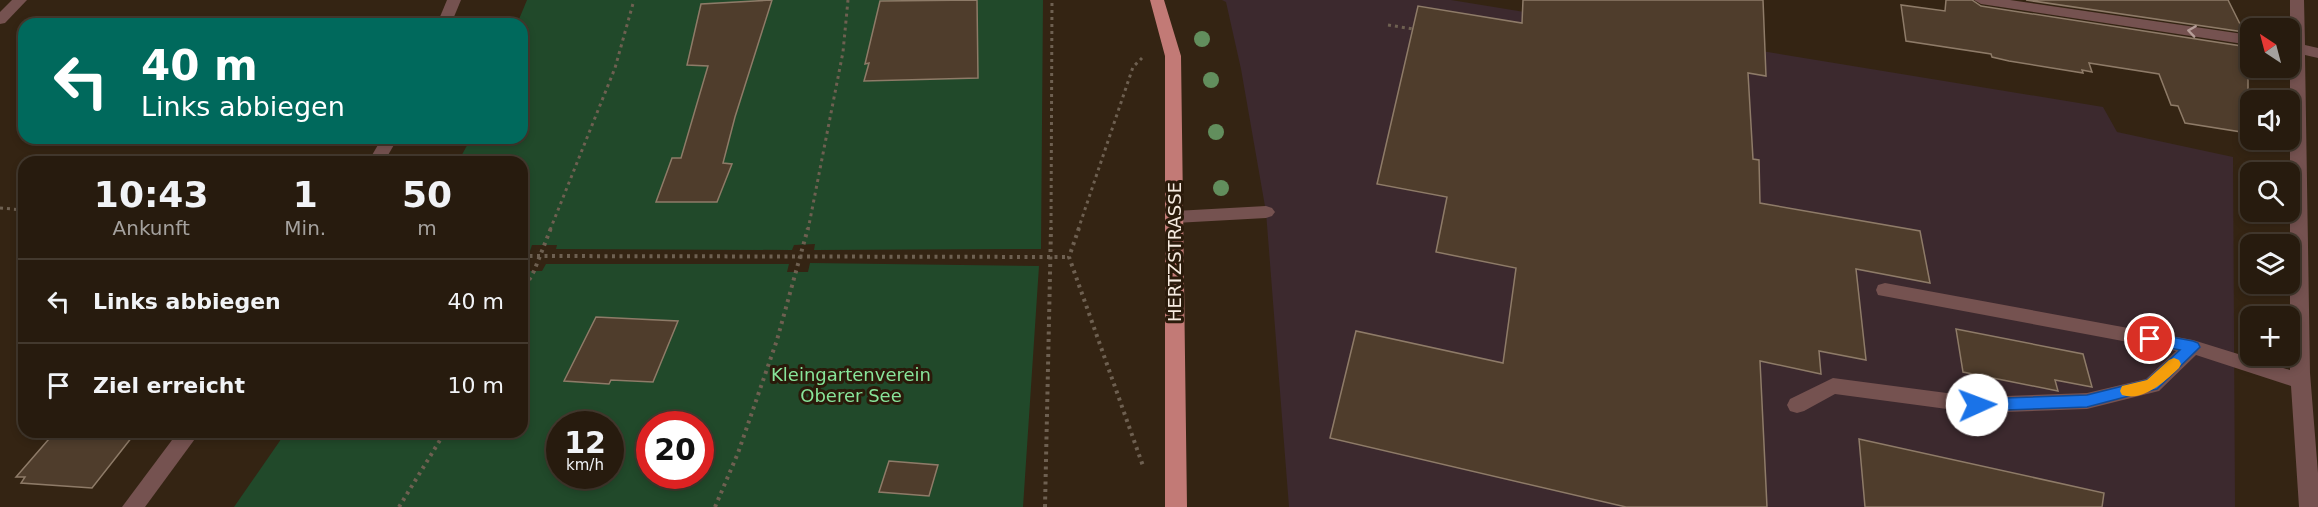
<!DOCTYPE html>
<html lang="de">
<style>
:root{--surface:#271b0e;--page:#2f2417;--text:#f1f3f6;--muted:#a4a19e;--line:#43392e}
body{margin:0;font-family:"DejaVu Sans",sans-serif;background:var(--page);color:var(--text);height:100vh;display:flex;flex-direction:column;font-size:22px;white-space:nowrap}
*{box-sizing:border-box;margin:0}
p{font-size:20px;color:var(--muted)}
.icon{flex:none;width:33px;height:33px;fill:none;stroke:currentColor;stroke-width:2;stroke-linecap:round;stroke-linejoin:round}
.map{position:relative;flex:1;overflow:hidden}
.drawer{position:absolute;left:18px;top:156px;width:510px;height:282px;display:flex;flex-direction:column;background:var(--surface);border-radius:18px;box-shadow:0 3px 9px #0003,0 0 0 2px var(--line)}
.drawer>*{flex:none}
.banner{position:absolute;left:18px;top:18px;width:510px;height:126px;border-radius:18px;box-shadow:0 3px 9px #0003,0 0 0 2px var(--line);background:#00695c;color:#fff;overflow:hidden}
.needle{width:39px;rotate:324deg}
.buttons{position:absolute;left:2240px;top:18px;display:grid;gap:12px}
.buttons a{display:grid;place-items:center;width:60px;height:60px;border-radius:12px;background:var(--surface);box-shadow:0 3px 9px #0003,0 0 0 2px var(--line);font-size:30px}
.speed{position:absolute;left:546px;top:411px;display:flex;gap:12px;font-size:30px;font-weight:700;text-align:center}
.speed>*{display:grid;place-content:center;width:78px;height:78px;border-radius:50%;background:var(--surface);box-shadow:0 3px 9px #0003,0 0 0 2px var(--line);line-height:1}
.speed small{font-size:15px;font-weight:400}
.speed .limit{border:9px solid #d22;background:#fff;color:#111}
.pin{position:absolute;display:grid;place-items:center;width:51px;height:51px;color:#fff;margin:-26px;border:3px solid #fff;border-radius:50%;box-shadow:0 2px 6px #0007}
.me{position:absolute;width:66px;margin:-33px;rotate:88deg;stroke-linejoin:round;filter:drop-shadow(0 0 4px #0008)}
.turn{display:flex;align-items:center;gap:21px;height:126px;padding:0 24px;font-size:27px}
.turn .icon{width:78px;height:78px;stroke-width:2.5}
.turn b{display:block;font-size:42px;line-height:51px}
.eta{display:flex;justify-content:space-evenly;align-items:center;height:102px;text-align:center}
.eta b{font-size:36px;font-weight:800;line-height:42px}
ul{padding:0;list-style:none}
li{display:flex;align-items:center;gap:18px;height:84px;padding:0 24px;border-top:2px solid var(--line)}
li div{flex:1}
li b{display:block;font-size:22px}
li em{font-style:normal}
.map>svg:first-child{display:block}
</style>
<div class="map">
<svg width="2318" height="507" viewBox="0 0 2318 507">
<rect width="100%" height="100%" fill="#342413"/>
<path fill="#3c292e" d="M1222,0H1451L2103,107L2117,132L2233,157L2235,507H1289L1266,212L1241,69L1226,2Z"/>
<g fill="#21492a" fill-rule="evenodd">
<path d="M527,0H1043L1041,249L814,250L815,244L794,245L792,250L556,249L557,245H532L530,251H522V162H458L471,138H522V24H517Z"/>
<path d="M522,262H530L525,271H542L546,264H789L787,272H808L810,263L1039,266L1023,507H234L286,432H522ZM560,424H610V476H560ZM650,424H700V476H650Z"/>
</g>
<g fill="#4f3d2c" stroke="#8e7b68" stroke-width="1.5">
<path d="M772,0L735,117L723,163L732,164L717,202H656L672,158H681L708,66L687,65L701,4Z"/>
<path d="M977,0L978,78L864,81L869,63L865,64L880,1Z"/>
<path d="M1523,0H1763L1766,76L1748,73L1753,159L1759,160L1760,203L1920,231L1930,283L1856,269L1866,360L1819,351L1821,374L1760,361L1767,507H1626L1330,438L1356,331L1503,363L1516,268L1436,252L1447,197L1377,184L1418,6L1522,23Z"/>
<path d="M1946,0H1972L1981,6L2248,47V133L2185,123L2178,106L2171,105L2159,74L2089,63L2092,72L2082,70L2083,73L2009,61L1992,57L1991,54L1906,41L1901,5L1945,11Z"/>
<path d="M2026,0H2228L2244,32Z"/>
<path d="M596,317L678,321L653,382L611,380L609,384L564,381Z"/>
<path d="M1956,329L2083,354L2092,387L2055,380L2058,391L1963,372Z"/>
<path d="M55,432H136L92,488L21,483L25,477H16Z"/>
<path d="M1859,439L2104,493L2102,507H1865Z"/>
<path d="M889,461L938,465L929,496L879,492Z"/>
</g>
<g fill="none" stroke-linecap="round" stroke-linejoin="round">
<g stroke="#6e6051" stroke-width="3" stroke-dasharray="3 4" stroke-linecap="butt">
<path d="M1388,25L1413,29"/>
<path d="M0,208L24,210"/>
<path d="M550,230L615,68L634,0"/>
<path d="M808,230L843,52L848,0"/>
<path d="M1051,230L1052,0"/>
<path d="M1078,230L1133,67L1142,58"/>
</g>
<g stroke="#6e6051" stroke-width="4" stroke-dasharray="3 4.5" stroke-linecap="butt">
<path d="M1079,228L1069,257L1143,466"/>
<path d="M522,256L1069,257"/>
<path d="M522,293L534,271L551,228"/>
<path d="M399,507L445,432"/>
<path d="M715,507L738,453L777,340L808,228"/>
<path d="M1045,507L1051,228"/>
</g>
<g fill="#755250" fill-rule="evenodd">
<path d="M12,0H27L5,23L0,24V12Z"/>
<path d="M447,0H461L451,24H437Z"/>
<path d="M1974,0H2010L2250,35V45L1981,4Z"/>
<path d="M2290,0H2304L2305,45L2318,48V58L2305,55L2310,373L2318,473V507H2299L2291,386L2196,355L2159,391L2087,409L1977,413L1835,394L1804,411L1797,413L1790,411L1787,405L1790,399L1833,378L1977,397L2087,393L2146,379L2176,351L1878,295L1876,290L1878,285L1885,283L2193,340L2290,370Z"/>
<path d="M382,138H398L384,162H368Z"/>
<path d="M1266,206L1272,208L1275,212L1272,216L1266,218L1175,223L1169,221L1166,217L1169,213L1175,211Z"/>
<path d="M178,432H200L145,507H122Z"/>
</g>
<path fill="#c27a76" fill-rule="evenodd" d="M1150,0H1164L1181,56L1187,507H1165V56Z"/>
</g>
<g fill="#628e5d">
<circle cx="1202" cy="39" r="8"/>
<circle cx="1211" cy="80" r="8"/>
<circle cx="1216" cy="132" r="8"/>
<circle cx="1221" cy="188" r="8"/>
</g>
<defs><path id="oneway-chevron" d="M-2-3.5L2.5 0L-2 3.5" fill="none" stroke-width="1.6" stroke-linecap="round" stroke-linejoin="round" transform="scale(1.5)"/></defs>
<use stroke="#b69e98" href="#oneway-chevron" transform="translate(2192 31) rotate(-172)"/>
<path fill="#1a73e8" stroke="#114b97" stroke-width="1.5" d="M2150,333L2193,341L2198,343L2200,347L2157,389L2152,390L2087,407L1977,411L1971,409L1969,405L1971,401L1977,399L2087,395L2147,380L2180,350L2145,343L2143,339L2145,335Z"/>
<path fill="#f59e0b" d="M2174,358L2179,360L2181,364L2179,368C2165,381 2144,402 2122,395L2120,391L2122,386L2147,380L2169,360Z"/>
<g text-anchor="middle" stroke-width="6" stroke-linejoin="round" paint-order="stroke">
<g font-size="18" fill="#f6ebe0" stroke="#2a1a0a">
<text transform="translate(1175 252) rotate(-90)" y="6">HERTZSTRASSE</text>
</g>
<g font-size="18" fill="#88e59a" stroke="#2a1a0a">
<text x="851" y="381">Kleingartenverein<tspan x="851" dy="21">Oberer See</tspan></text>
</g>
</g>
</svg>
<div class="buttons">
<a><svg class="needle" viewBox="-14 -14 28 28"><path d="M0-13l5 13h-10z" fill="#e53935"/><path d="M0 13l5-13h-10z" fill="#a4a19e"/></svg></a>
<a><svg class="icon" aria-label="sound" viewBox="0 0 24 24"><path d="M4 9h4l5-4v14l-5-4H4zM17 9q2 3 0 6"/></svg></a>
<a><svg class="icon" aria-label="search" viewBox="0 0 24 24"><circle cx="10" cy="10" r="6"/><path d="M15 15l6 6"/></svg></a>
<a><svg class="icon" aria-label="layers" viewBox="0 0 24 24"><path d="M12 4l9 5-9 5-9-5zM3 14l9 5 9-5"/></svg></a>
<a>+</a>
</div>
<div class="speed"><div>12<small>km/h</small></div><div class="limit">20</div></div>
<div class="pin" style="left:2150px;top:339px;background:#d93025"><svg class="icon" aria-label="arrive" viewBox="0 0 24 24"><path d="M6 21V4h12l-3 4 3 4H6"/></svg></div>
<svg class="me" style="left:1977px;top:405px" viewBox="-20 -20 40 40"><circle r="19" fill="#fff"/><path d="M0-13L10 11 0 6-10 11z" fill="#1a73e8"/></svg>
<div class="banner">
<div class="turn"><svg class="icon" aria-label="left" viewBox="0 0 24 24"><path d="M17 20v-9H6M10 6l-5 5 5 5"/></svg><div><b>40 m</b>Links abbiegen</div></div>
</div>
<section class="drawer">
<div class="eta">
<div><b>10:43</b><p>Ankunft</p></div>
<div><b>1</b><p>Min.</p></div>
<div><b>50</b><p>m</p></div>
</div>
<ul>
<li><svg class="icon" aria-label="left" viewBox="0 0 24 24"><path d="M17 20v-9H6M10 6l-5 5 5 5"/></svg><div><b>Links abbiegen</b></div><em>40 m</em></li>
<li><svg class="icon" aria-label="arrive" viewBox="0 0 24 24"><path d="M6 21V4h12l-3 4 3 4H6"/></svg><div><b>Ziel erreicht</b></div><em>10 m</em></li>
</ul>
</section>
</div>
